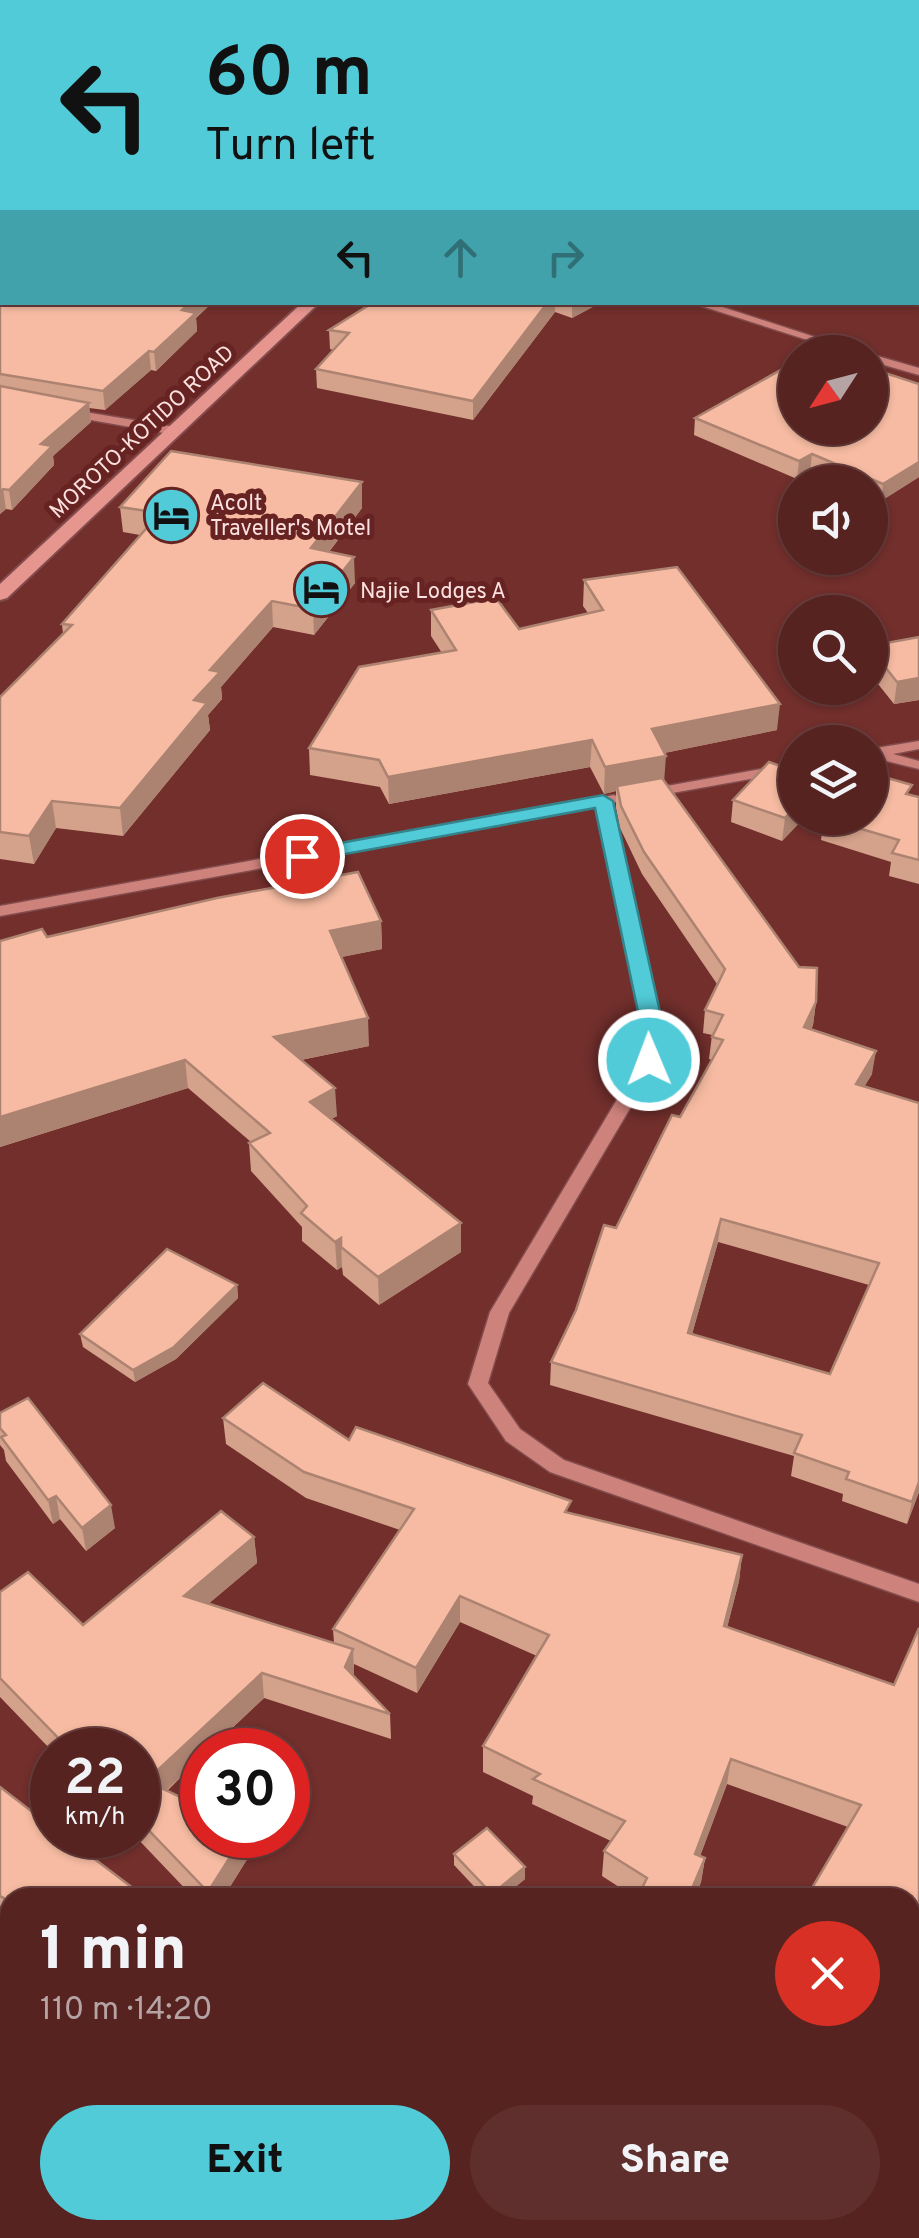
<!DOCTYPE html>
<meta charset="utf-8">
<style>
:root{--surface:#562321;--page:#5f2f2e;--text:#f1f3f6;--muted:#b6a4a5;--line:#6c403f;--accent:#52cbd8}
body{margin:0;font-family:Overpass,sans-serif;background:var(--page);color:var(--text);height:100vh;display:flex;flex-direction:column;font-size:38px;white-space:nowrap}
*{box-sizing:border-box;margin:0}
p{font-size:32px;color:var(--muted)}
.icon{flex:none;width:55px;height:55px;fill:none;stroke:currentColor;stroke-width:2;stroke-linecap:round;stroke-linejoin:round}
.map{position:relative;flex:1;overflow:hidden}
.panel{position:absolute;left:0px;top:1888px;width:920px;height:352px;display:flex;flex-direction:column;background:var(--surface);border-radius:30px 30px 0 0;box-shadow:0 2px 8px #0004,0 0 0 2px var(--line)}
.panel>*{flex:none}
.guide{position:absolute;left:0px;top:0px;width:920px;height:305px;box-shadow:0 2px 8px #0004,0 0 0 2px var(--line);background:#52cbd8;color:#111;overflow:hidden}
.needle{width:65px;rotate:234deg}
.controls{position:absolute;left:778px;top:335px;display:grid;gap:20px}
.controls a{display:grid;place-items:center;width:110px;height:110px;border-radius:50%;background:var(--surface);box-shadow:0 2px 8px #0004,0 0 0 2px var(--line);font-size:50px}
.speed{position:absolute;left:30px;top:1728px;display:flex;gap:20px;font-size:50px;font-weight:700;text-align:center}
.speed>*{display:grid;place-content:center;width:130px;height:130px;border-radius:50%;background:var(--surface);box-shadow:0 2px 8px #0004,0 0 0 2px var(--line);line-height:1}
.speed small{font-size:25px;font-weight:400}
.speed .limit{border:15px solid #d22;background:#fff;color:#111}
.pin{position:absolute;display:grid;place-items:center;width:85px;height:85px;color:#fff;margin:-42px;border:5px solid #fff;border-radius:50%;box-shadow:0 2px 10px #0007}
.me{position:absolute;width:110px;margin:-55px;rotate:359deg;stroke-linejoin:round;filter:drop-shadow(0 0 8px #0008)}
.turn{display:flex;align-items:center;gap:35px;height:210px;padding:0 40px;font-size:45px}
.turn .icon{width:130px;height:130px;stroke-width:2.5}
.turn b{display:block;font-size:70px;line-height:85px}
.lanes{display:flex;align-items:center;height:95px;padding:0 40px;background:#0003;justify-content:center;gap:50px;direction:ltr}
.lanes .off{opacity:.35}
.round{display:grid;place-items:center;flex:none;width:105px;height:105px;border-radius:52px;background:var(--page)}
.headline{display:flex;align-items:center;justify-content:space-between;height:170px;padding:0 40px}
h1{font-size:60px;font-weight:800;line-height:75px}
.cta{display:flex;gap:20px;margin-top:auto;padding:20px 40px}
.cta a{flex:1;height:115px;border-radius:60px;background:var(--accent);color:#111;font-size:40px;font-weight:800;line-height:115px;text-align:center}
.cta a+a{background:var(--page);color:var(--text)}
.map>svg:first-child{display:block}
</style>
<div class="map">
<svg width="919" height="2238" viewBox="0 0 919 2238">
<rect width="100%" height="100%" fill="#722f2c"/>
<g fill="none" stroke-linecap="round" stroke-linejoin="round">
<defs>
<g id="minor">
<path d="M689,302H707L861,352H845Z"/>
<path d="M870,354L919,368V375L870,361Z"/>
<path d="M67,409L175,427L181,431L175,435L63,415L61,413Z"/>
<path d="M919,741V749L893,754L919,761V769L870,757V749Z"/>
<path d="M795,763V771L650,797L643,793L650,789Z"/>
<path d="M614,795L621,799L611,804L657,1012L658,1061L509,1313L488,1383L520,1429L564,1460L919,1584V1602L550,1472L506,1441L468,1384L490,1312L640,1061L641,1012L597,807L0,916V906Z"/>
</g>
<g id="major">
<path d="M303,302H320L7,598L0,600V584Z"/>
<path d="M0,2146L10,2151V2191L0,2186Z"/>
<path d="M73,2230H119L122,2238H76Z"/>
</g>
</defs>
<use href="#minor" stroke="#824c4c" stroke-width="3"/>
<use href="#major" stroke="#824c4c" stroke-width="4"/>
<use href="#minor" fill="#ce827c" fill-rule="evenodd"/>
<use href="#major" fill="#e7958f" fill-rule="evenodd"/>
</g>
<g fill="#d4a18b" fill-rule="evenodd">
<path d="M556,0H598L592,2H565Z"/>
<path d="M0,171L2,173V302H213L196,318L197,331L156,371L151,370L105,410L89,408L91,422L53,456L54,465L12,510L6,509L0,514Z"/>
<path d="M374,302H602L572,318L555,312L473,420L317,388L316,369L334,350L330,349L329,330Z"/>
<path d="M919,384V477L881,501L870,497V482H836L810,472L797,479L694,435L695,418Z"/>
<path d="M362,482V508L329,552L355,583L314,635L273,627L221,687L222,699L208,715L210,730L123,836L56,828L34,864L0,859V697L63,634L62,624L140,535L123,532L120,507Z"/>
<path d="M584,580L777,730L664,753V780L816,1002L813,1025L811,1030L872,1074L864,1087L919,1103V1492L907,1524L842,1501L843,1494L791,1476L794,1456L550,1385L551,1362L616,1228L712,1060L709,1059L712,1035L703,1033L705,1010L717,984L642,874L620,828L616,808V791L604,794L590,767L389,804L380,787L310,775L309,748L442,653L431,636V610L519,629L588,613L583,606ZM718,1242L869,1285L830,1374L692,1334Z"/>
<path d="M919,637V700L894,704L870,674V646Z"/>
<path d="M911,795L919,797V884L889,876L891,862L821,840L824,818Z"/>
<path d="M733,800L795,818H804L782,841L731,822Z"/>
<path d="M381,921L382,949L341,957L369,1046L301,1060L337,1116L331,1119L461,1252L379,1305L343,1275L342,1267L337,1270L302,1241V1227L251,1171L249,1143L251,1142L188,1088L0,1147V941L47,937Z"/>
<path d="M237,1285L238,1298L176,1359L135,1382L83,1347L80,1334Z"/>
<path d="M0,1413L115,1528L86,1551L60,1519L53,1524L6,1461L4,1450L0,1445Z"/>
<path d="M223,1418L349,1440L570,1514L742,1555L739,1581L727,1627L894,1685L919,1628V1976L910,1970V1898H810L812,1888L848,1827L727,1784L700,1856L705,1858L701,1882L695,1898H636L602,1876L604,1851L611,1841L532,1804L533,1796L483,1772V1746L537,1656L460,1622L417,1693L354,1664L353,1676L390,1714L391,1739L264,1698L209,1750H202V1756L167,1791L251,1853L223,1898H194L134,1835H138V1750L52,1751L0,1697V1592L83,1625L254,1537L257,1563L208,1604L334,1643L333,1629L400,1530L306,1498L226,1444Z"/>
<path d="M0,1787L10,1898V1922L0,1917Z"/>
<path d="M454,1854L525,1867V1879L502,1898H485L454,1865Z"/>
<path d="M572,2230H835L832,2238H588Z"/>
</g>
<g fill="#ac8371">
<path d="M581,0H598L592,2H581Z"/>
<path d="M2,80V95L0,96V81Z"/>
<path d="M191,302H213L196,318L197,331L156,371L154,352L182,310Z"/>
<path d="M548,302H555V312L473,420V401Z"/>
<path d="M572,302H602L572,318Z"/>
<path d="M149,351L151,370L105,410L103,391Z"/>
<path d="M89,403L91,422L53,456L54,465L12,510L9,490L41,444Z"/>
<path d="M812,454L810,472L797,479L799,461Z"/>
<path d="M919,462V477L881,501L883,484Z"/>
<path d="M362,482V508L312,574L311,548Z"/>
<path d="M3,489L6,509L0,514V492Z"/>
<path d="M354,557L355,583L314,635L313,609Z"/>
<path d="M272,601L273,627L221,687L222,699L208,715L210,730L123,836L120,808L194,700L210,670Z"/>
<path d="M919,678V700L894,704L897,682Z"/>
<path d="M780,704L777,730L650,756L652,729Z"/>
<path d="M592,740L590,767L389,804L388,777Z"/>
<path d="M666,756L664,783L617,786L616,791L604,794L605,767Z"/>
<path d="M52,801L56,828L34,864L29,836Z"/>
<path d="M795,807V818H804L782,841L785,818Z"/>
<path d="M381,921L382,949L332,959L330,931Z"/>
<path d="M816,1002L813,1025L801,1050L804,1027Z"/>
<path d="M368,1018L369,1046L276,1065L274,1037Z"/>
<path d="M876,1051L872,1074L852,1107L856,1084Z"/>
<path d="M185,1060L188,1088L0,1147V1117Z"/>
<path d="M335,1088L337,1116L311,1130L310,1102Z"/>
<path d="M721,1219L718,1242L686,1356L688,1333Z"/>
<path d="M461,1223V1252L379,1305L378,1277Z"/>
<path d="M341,1238L342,1267L337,1270L335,1242Z"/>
<path d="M237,1285L238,1298L176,1359L135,1382L133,1370Z"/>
<path d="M919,1482V1492L907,1524L912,1502Z"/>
<path d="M56,1496L60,1519L53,1524L48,1500Z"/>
<path d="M111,1505L115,1528L86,1551L82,1528Z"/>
<path d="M254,1537L257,1563L187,1622L184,1596Z"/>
<path d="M742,1555L739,1581L721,1652L724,1626Z"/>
<path d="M460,1596V1622L417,1693L416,1668Z"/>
<path d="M353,1649L354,1674L346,1692L345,1667Z"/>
<path d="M262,1673L264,1698L209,1750H202V1756L150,1806L146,1781Z"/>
<path d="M731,1759L727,1784L692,1878L695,1854Z"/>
<path d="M244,1835H249L251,1853L223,1898H209L208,1892Z"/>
<path d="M705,1858L701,1882L695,1898H688Z"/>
<path d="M525,1867V1879L502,1898H492V1894Z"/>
</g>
<g fill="#f6bba2" stroke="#ac8371" stroke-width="2.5" fill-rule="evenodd">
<path d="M0,5L2,6V80L0,81Z"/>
<path d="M0,171L2,173V196L0,189Z"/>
<path d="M2,199V302H191L182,310L196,313L154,352L149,351L103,391L0,374V201Z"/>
<path d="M374,302H548L473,401L316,369L349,333L329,330Z"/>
<path d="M795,362V428H870V368L919,384V462L883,484L812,454L799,461L695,418Z"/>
<path d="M0,386L89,403L41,444L52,446L9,490L3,489L0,492Z"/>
<path d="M171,451L362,482L311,548L354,557L313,609L272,601L210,670L220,672L194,700L207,703L120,808L52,801L29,836L0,832V697L72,625L62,624L160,513L120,507Z"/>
<path d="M677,567L780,704L652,729L666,756L605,767L592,740L388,777L379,760L309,748L359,667L456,650L431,610L496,598L519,629L603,610L584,580Z"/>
<path d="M919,637V678L897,682L870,648V646Z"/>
<path d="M769,762L795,771V807L785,818L733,800Z"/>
<path d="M870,773L912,785L906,794L919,797V860L892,853L899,840L824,818H870Z"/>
<path d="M662,778L799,967L817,968L816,1002L804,1027L876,1051L856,1084L919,1103V1482L912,1502L846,1479L849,1472L794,1453L802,1435L551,1362L576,1310L604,1225L616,1228L672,1115L680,1117L723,1040L712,1037L723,1015L705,1010L725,969L644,852L621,806L617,786ZM721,1219L879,1263L830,1374L688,1333Z"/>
<path d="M358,872L381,921L330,931L368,1018L274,1037L335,1088L310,1102L461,1223L378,1277L341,1247V1238L335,1242L301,1213L307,1206L249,1143L270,1133L185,1060L0,1117V941L42,929L47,937L217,898Z"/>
<path d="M167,1249L237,1285L174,1347L133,1370L80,1334Z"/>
<path d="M263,1383L349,1440L356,1427L571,1501L565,1512L742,1555L724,1626L894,1685L919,1628V1948L910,1943V1898H829L812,1888L861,1805L731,1759L695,1854L705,1858L688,1898H637L647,1878L604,1851L625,1821L533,1779L540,1774L483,1746L549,1635L460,1596L416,1668L333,1629L414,1509L304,1472L223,1418Z"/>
<path d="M28,1398L111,1505L82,1528L56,1496L48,1500L1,1437L6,1435L0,1428V1413Z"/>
<path d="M221,1511L254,1537L184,1596L353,1649L345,1667L390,1714L262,1673L146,1781L202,1807V1835H244L208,1892L138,1819V1750H70L0,1678V1592L28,1572L83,1625Z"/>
<path d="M0,1787L52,1827V1835H63L146,1898H10V1901L0,1896Z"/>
<path d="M487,1828L525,1867L492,1894L454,1854Z"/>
<path d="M619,2230H833L830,2238H635Z"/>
</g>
<path fill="#52cbd8" stroke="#35848c" stroke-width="2.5" d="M603,795L613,801L660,1012V1060L649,1068L638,1060V1012L595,808L302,862L292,856L302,850Z"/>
<defs>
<symbol id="hotel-disc" viewBox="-11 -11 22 22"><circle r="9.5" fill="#52cbd8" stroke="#662322"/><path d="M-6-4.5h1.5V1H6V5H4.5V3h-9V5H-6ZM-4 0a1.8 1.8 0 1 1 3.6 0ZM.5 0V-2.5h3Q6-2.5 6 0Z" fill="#111"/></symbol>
</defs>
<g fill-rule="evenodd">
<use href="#hotel-disc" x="140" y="484" width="63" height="63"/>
<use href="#hotel-disc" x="290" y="558" width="63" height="63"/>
</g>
<g text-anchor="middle" stroke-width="10" stroke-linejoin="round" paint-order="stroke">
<g font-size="22" fill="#fbe1df" stroke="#662322">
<text transform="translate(141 431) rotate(-43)" y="8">MOROTO-KOTIDO ROAD</text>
</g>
<g font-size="22" fill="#fbe1df" stroke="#662322" text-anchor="start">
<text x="210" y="510">Acolt<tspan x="210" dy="25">Traveller's Motel</tspan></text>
<text x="360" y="598">Najie Lodges A</text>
</g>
</g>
</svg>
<div class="controls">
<a><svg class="needle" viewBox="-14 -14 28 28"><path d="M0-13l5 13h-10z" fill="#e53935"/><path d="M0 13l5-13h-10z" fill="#b6a4a5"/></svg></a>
<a><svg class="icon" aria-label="sound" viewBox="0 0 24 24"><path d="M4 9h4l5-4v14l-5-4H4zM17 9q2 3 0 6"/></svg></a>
<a><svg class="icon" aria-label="search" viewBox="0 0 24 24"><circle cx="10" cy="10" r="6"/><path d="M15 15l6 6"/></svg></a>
<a><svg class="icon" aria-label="layers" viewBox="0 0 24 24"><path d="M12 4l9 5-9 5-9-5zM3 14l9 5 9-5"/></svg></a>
</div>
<div class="speed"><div>22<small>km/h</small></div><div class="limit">30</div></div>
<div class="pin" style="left:302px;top:856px;background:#d93025"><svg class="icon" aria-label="arrive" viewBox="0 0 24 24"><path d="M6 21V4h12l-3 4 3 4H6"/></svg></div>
<svg class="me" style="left:649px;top:1060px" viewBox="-20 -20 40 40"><circle r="17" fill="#52cbd8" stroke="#fff" stroke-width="3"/><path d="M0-11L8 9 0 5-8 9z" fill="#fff"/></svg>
<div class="guide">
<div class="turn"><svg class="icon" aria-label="left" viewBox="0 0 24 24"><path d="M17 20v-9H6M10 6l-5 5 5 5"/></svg><div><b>60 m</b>Turn left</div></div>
<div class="lanes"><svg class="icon" aria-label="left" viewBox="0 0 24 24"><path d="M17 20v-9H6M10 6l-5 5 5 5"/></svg><svg class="icon off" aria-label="ahead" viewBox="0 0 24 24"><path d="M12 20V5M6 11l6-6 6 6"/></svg><svg class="icon off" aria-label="right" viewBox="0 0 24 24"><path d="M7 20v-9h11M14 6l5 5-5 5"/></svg></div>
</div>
<section class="panel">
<div class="headline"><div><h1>1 min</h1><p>110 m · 14:20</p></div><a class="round" style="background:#d93025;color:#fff"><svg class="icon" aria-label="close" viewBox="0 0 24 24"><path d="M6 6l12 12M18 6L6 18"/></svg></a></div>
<div class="cta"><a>Exit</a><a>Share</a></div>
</section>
</div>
